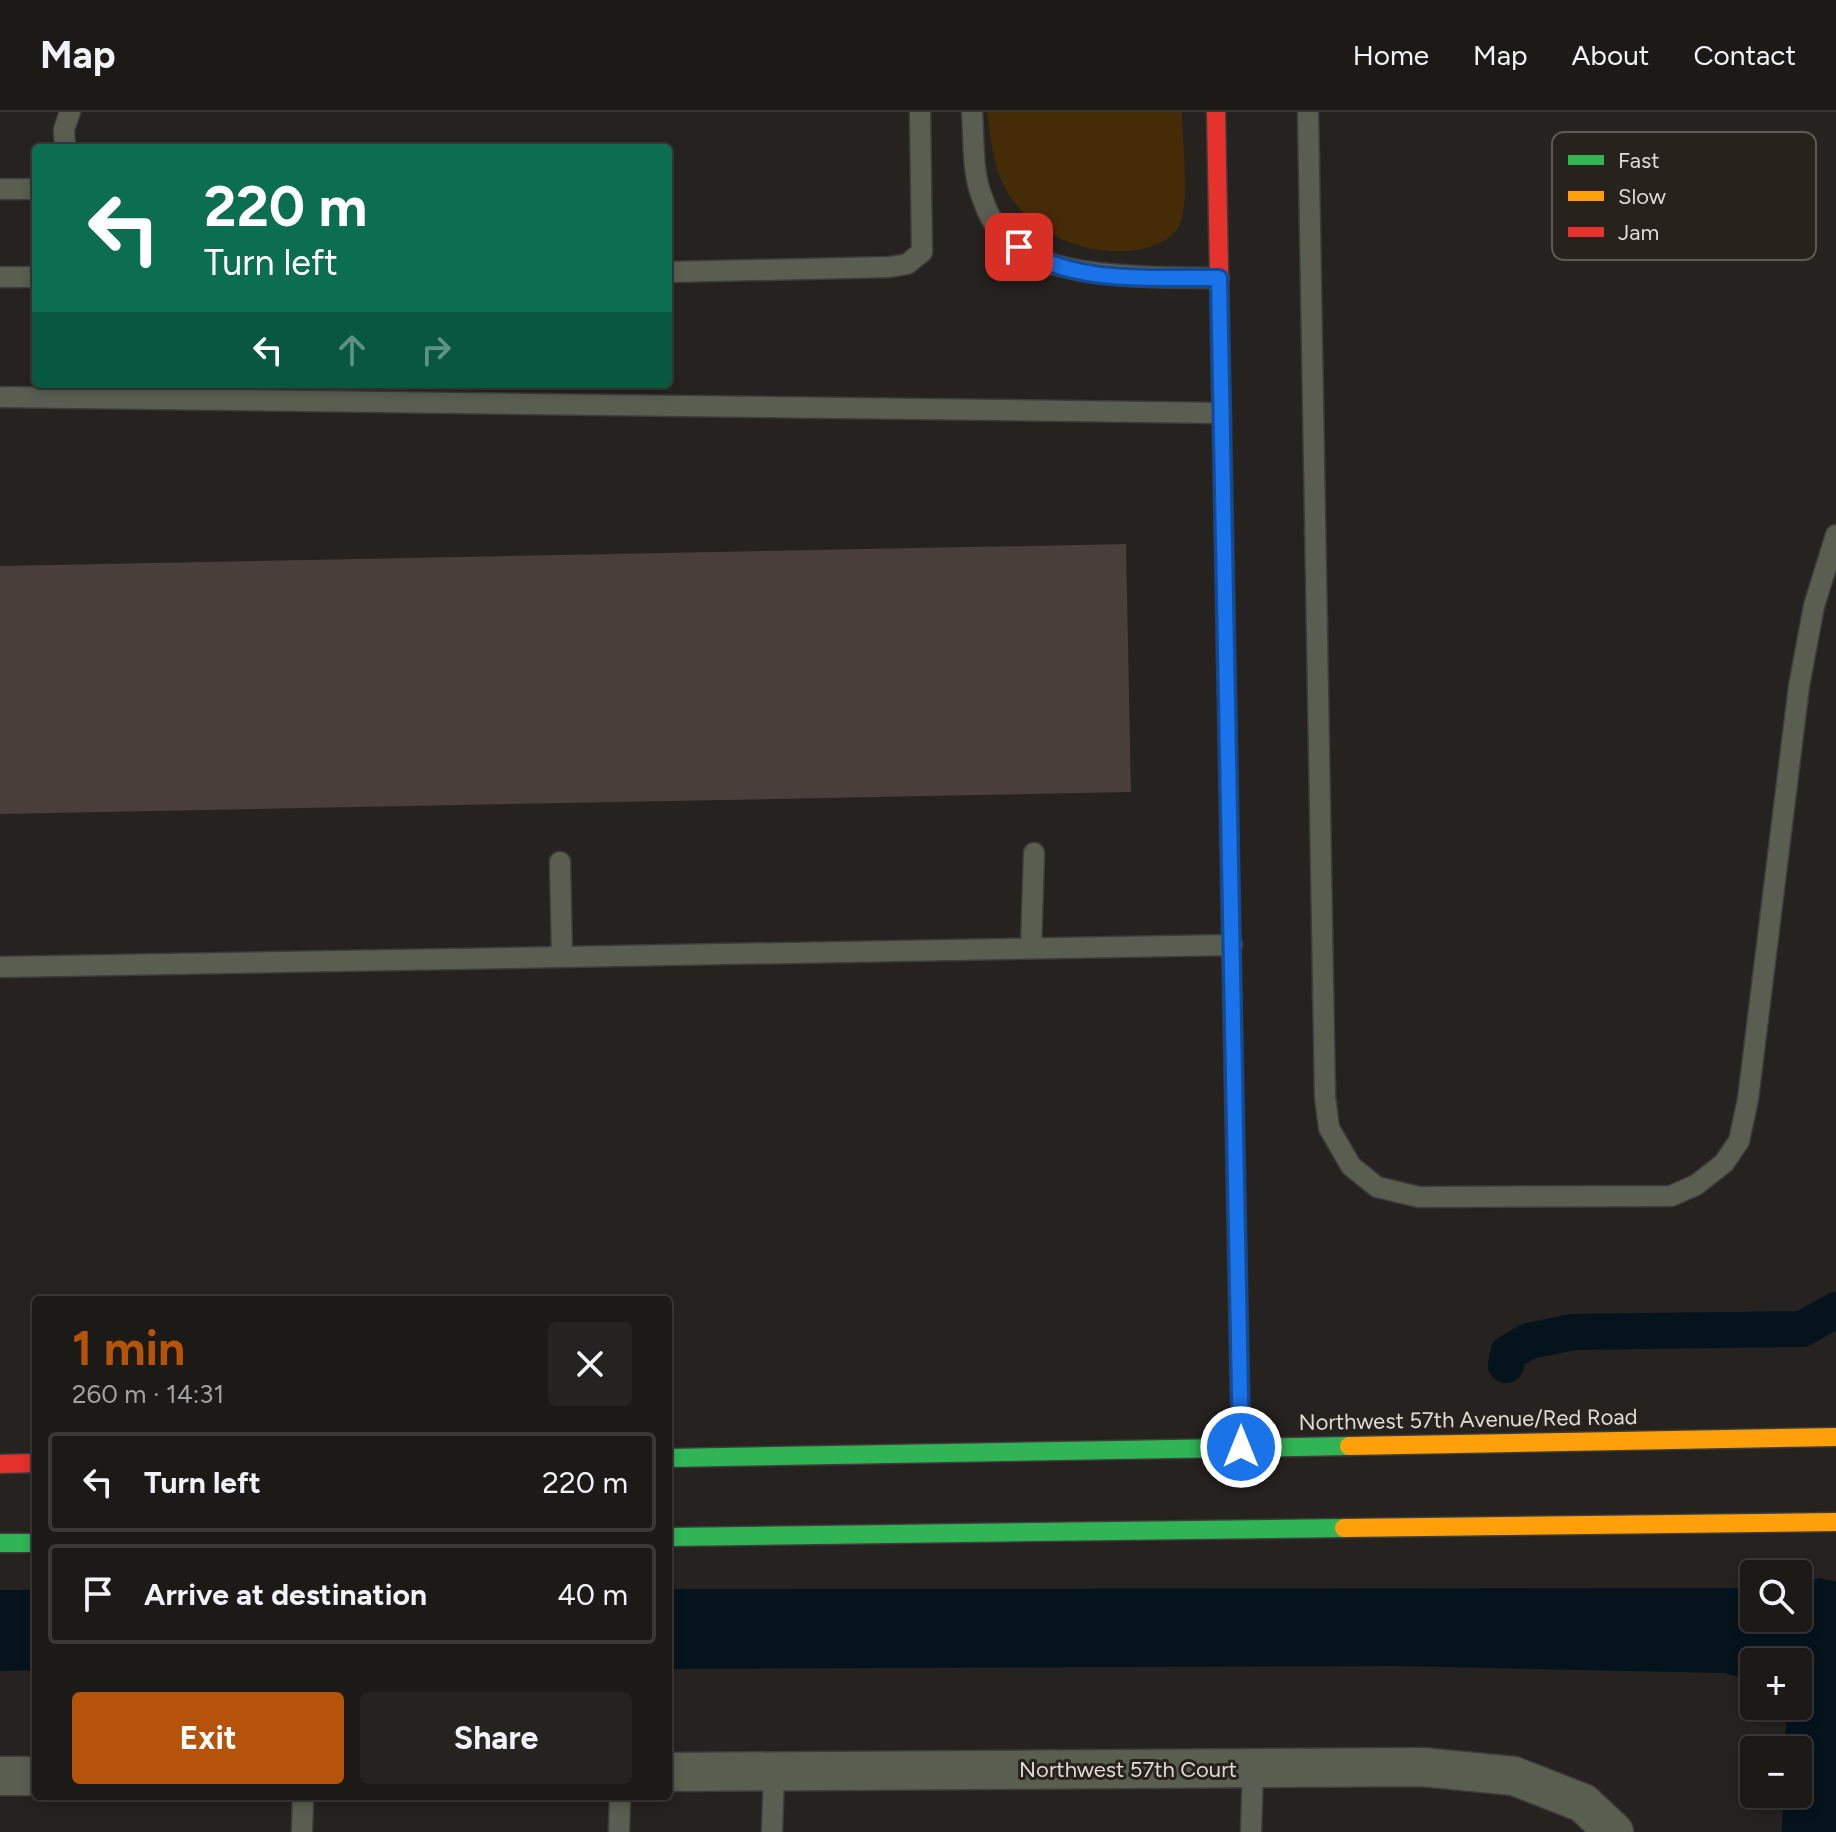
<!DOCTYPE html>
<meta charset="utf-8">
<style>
:root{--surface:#1c1a17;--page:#252320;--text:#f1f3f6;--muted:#a0a1a1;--line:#3a3836;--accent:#b45309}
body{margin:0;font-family:Figtree,sans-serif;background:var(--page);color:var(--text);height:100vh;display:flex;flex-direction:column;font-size:30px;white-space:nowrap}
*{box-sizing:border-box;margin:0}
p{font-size:26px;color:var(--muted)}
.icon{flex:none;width:44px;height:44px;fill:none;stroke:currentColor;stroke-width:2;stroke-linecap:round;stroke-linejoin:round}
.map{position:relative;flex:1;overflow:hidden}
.drawer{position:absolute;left:32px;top:1184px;width:640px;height:504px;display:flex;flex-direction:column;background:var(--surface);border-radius:8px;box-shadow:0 4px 12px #0003,0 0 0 2px var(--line)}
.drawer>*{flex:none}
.hud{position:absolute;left:32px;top:32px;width:640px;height:244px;border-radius:8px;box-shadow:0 4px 12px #0003,0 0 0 2px var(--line);background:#0b6e4f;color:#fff;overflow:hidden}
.tools{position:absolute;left:1740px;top:1448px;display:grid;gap:16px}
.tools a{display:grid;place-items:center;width:72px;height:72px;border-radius:8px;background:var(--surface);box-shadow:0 4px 12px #0003,0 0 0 2px var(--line);font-size:40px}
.pin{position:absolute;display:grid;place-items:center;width:68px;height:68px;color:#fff;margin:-34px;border-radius:16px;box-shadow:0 4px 12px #0006}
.me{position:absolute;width:88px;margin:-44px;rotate:0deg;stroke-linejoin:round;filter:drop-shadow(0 0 6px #0008)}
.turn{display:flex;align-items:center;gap:28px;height:168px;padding:0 40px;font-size:36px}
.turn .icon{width:104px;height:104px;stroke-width:2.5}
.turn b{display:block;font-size:56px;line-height:68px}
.lanes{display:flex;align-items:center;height:76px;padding:0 40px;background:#0003;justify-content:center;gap:40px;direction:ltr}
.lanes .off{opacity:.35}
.round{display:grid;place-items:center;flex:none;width:84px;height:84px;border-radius:8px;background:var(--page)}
.head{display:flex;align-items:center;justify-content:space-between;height:136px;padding:0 40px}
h1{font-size:48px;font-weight:700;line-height:60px;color:var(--accent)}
.button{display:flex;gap:16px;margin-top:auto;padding:16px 40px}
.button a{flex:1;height:92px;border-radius:8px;background:var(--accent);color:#fff;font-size:32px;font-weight:700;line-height:92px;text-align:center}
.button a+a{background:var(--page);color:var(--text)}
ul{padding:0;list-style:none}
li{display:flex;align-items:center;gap:24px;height:100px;margin:0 16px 12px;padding:0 24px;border:4px solid var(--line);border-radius:8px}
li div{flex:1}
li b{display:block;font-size:30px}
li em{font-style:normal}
header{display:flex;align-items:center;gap:48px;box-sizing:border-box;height:112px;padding:0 40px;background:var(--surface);border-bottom:2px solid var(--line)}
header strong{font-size:38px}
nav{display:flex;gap:44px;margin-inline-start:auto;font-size:28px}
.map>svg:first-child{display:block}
</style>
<header>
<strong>Map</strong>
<nav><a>Home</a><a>Map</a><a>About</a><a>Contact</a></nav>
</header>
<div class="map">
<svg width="1836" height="1720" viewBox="0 0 1836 1720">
<rect width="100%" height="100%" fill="#25221f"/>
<path fill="#462b07" d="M987,0H1182C1182,26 1191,95 1178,116C1168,132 1142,139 1124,139C1071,141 1017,113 998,60C992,42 990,19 987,0Z"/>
<g fill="#05131d">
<path d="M1821,1466L1836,1470V1720H1782L1783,1682H1798V1638H1785L1786,1609L1779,1594H1798V1550H1754V1570L1725,1561L1393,1554L668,1557V1477L1754,1476V1506H1798V1470Z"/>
<path d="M0,1478H36V1558L0,1559Z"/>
</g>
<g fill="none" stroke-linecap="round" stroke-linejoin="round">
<path stroke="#05131d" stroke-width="36" d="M1506,1253L1508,1241L1529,1229L1573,1220L1802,1217L1836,1198"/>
</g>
<path fill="#493e3a" d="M1126,432L1131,680L0,702V454Z"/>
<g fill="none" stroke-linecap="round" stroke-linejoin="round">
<defs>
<g id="lane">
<path d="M972,0C974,26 972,61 982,85C986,97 994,113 1002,123C1040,170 1163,165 1219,166"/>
<path d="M1308,0L1325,985L1329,1016L1351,1054L1377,1075L1419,1085L1671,1084L1696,1073L1724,1051L1739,1029L1748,987L1799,574L1814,494L1836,423"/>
<path d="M65,36L64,17L70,0"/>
<path d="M0,77H36"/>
<path d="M668,160L890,155L907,152L922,140L920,0"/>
<path d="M0,165H36"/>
<path d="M0,285L1221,301"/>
<path d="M560,750L562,844"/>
<path d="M1031,836L1034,741"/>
<path d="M0,855L1232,833"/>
<path d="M302,1720L303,1684"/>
<path d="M619,1720L620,1684"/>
<path d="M772,1720L774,1659"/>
<path d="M1251,1720L1253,1656"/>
</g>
<g id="street">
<path d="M668,1660L1422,1655L1514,1664L1583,1691L1614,1720"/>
<path d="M0,1664H36"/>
</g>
<g id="fast">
<path d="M1233,920L1241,1335"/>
<path d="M668,1346L1349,1334"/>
<path d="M668,1425L1344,1416"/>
<path d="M0,1431H36"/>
</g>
<g id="slow">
<path d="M1226,534L1233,920"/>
<path d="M1349,1334L1836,1325"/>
<path d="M1344,1416L1836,1410"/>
</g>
<g id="jam">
<path d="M1216,0L1226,534"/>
<path d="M0,1352L36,1351"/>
</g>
</defs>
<use href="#lane" stroke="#3e3c3a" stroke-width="23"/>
<use href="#street" stroke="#3e3c3a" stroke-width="41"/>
<use href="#fast" stroke="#3e3c3a" stroke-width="21"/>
<use href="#slow" stroke="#3e3c3a" stroke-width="21"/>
<use href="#jam" stroke="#3e3c3a" stroke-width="21"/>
<use href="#lane" stroke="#595e51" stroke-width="20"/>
<use href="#street" stroke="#595e51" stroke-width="38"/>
<use href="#fast" stroke="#30b455" stroke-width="18"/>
<use href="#slow" stroke="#ff9f0a" stroke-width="18"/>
<use href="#jam" stroke="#e5322d" stroke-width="18"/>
</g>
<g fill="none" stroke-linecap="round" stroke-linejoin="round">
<defs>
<path id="route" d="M1019,135C1073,173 1155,165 1219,166L1241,1335"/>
</defs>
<use href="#route" stroke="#114b97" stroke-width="20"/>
<use href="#route" stroke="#1a73e8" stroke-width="14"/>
</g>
<g text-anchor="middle" stroke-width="6" stroke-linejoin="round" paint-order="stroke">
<g font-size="22" fill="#dfdbd7" stroke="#28221c">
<text transform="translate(1468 1307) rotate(-1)" y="8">Northwest 57th Avenue/Red Road</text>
<text x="1128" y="1665">Northwest 57th Court</text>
</g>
</g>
<rect x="1552" y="20" width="264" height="128" rx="12" fill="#28221c" stroke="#5f5a54" stroke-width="2"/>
<rect x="1568" y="43" width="36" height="10" fill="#30b455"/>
<rect x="1568" y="79" width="36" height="10" fill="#ff9f0a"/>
<rect x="1568" y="115" width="36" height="10" fill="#e5322d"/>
<g font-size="22" fill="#dfdbd7">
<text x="1618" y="56">Fast</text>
<text x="1618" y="92">Slow</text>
<text x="1618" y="128">Jam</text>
</g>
</svg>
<div class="tools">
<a><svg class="icon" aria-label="search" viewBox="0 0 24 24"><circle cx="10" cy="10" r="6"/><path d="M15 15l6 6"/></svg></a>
<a>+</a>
<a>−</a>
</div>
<div class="pin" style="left:1019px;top:135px;background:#d93025"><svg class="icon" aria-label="arrive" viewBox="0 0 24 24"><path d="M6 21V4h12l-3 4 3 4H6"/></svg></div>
<svg class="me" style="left:1241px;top:1335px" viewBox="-20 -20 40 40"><circle r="17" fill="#1a73e8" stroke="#fff" stroke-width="3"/><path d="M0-11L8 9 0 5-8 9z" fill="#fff"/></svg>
<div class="hud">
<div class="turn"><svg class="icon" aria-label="left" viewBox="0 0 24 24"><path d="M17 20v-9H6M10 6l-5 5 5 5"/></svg><div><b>220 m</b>Turn left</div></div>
<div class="lanes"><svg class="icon" aria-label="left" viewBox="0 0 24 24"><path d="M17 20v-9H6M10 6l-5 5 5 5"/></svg><svg class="icon off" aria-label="ahead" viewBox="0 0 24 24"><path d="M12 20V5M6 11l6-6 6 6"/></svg><svg class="icon off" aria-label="right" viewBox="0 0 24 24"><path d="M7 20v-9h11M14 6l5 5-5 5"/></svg></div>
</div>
<section class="drawer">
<div class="head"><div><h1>1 min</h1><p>260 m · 14:31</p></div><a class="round"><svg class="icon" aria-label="close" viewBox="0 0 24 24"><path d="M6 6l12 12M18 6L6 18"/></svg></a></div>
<ul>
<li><svg class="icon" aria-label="left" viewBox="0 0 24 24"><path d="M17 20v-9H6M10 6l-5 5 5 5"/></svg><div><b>Turn left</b></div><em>220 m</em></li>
<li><svg class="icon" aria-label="arrive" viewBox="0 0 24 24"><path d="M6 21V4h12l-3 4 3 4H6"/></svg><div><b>Arrive at destination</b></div><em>40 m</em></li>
</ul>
<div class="button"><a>Exit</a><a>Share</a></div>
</section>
</div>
